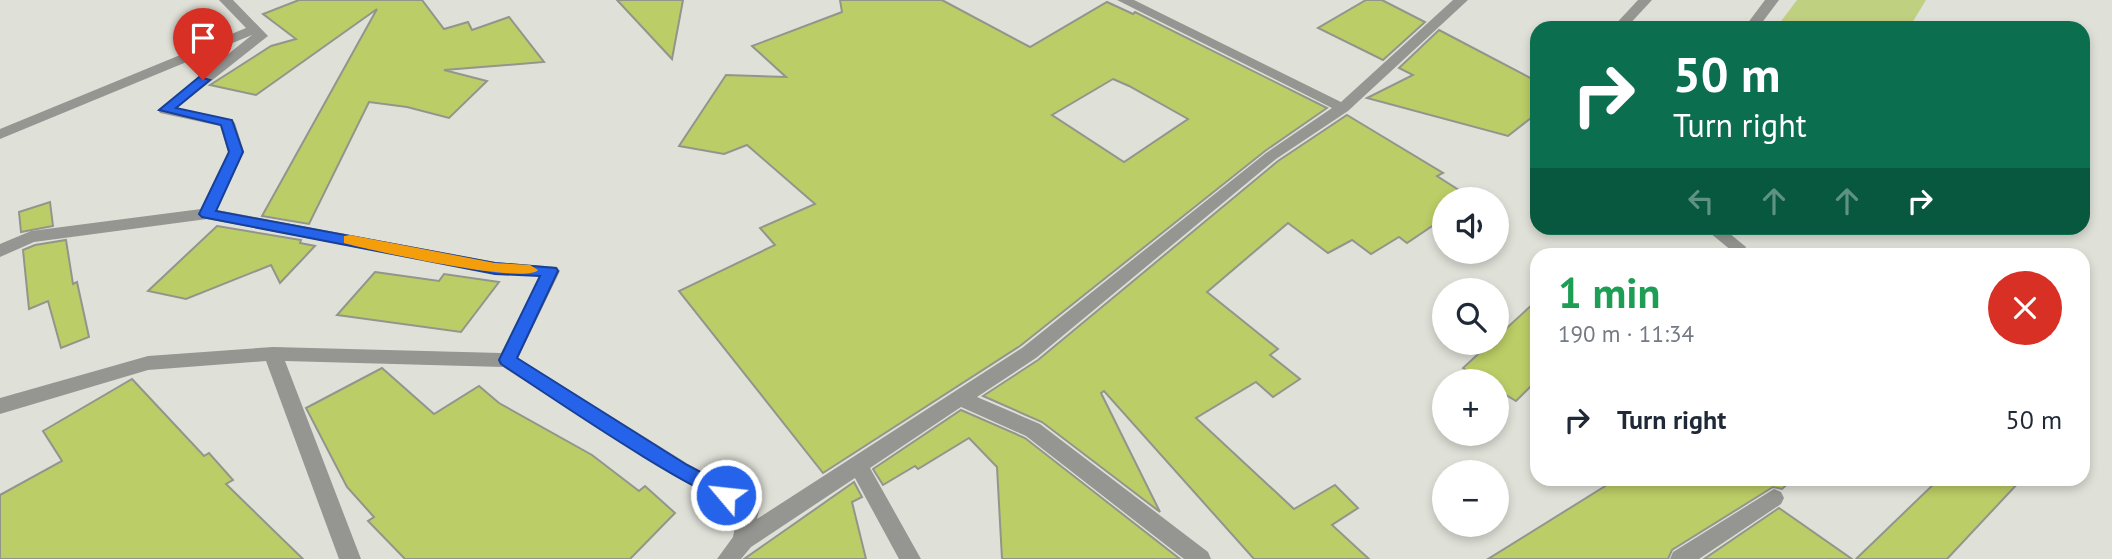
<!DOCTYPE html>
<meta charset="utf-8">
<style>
:root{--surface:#fff;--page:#f6f6f7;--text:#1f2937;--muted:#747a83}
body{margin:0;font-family:"PT Sans",sans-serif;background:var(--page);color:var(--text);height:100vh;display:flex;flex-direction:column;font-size:26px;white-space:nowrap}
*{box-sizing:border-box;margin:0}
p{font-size:23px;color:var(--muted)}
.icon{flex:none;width:38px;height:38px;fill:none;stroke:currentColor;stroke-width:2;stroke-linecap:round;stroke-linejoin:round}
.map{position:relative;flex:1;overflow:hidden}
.side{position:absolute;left:1530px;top:248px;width:560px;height:238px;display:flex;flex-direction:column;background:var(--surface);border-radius:21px;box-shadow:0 4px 10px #0003}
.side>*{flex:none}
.guide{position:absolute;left:1530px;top:21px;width:560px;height:214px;border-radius:21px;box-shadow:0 4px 10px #0003;background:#0b6e4f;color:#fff;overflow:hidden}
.controls{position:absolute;left:1432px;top:187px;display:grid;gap:14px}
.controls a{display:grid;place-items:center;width:77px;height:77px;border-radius:50%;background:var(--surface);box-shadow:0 4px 10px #0003;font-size:35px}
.pin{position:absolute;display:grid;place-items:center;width:60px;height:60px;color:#fff;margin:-72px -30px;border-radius:50% 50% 50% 0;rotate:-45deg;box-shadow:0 0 7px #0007}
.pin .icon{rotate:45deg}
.me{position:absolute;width:77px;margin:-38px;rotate:298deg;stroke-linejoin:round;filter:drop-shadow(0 0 5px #0008)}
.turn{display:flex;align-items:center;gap:24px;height:147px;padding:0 28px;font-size:32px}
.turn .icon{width:91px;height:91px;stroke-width:2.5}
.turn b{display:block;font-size:49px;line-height:60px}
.lanes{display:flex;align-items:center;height:66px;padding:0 28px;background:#0003;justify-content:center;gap:35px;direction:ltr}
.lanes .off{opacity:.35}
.round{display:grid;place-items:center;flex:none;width:74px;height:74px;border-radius:37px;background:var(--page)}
.overview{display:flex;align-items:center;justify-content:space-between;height:119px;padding:0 28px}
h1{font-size:42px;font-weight:700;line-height:52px;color:#1e9e55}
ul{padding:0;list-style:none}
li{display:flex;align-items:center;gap:21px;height:105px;padding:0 28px}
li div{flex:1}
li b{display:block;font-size:26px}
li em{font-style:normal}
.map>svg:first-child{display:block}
</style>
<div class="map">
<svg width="2112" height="559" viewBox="0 0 2112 559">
<rect width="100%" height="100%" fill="#dfe1d8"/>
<path fill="#c0d081" d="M1797,0H1926L1909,28H1776Z"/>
<g fill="#bbcd66" stroke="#93958c" stroke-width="2" fill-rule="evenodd">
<path d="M299,0H422L444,29L468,22L472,30L509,17L544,62L444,70L487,81L449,118L407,107L369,102L309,224L262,216L377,9L256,95L210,85L271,46L296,39L263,14Z"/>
<path d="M617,0H683L672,59Z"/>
<path d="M840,0H942L1030,47L1107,2L1133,14L1135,12L1327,108L1265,151L1020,346L823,473L679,291L775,245L760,228L815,204L747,145L724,154L679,146L726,75L786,77L752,46L842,12ZM1113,79L1129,86L1188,119L1124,162L1052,115Z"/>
<path d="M1366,0H1382L1425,22L1383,60L1318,28Z"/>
<path d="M1439,30L1536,81V114L1508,136L1367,98L1413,75L1399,68Z"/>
<path d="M1347,115L1443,173L1437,176L1473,199L1444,200V218L1407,243L1399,237L1371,254L1352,240L1328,253L1288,223L1207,292L1278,349L1270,355L1300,379L1273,397L1256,382L1196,418L1294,509L1335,485L1358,508L1332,525L1369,559H1254L1104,391L1101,393L1160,512L1042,422L983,396L1038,360L1278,161Z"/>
<path d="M50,202L53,226L21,232L19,212Z"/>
<path d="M217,226L301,240L300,243L315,246L280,283L271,265L186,299L148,291Z"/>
<path d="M66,240L73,284L77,282L89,337L61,348L48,301L29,309L23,250L35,245Z"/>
<path d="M375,272L439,281L444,274L499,282L461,332L337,315Z"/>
<path d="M1536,301V381L1516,401L1496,389V382H1484L1463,368L1490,343H1496V338Z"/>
<path d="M382,368L434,414L479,386L499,403L592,455L639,491L645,486L675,513L630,559H405L368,521L374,517L347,487L306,408Z"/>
<path d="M132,379L204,456L209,453L233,480L226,484L303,559H0V495L62,461L43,431Z"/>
<path d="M961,410L1025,438L1180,559H1002L997,467L969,438L918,469L915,466L883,485L873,469Z"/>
<path d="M1615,480H1792L1782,489L1773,487L1672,550L1668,559H1488Z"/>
<path d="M1938,480H2021L1947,559H1856Z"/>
<path d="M854,482L862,497L852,502L866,559H744Z"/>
<path d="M1779,508L1852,559H1704Z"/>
</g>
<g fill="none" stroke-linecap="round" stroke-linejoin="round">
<g fill="#959692" fill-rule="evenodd">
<path d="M219,0H233L268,36L177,108L232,120L235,123L244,152L217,210L495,262L557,267L560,271L518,358L688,464L756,501L760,507L757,519L1022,348L1266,153L1332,108L1117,0H1134L1341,102L1453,0H1468L1348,111L1276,159L1036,358L977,397L1040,424L1208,552L1211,559H1184L1026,436L961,407L870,468L921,559H899L855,478L751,547L741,559H717L733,537L738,511L674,476L503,367L285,361L361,559H339L266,361L148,370L0,414V398L148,356L273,347L501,353L540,276L495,274L207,219L34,242L0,257V244L31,231L201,209L228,152L220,126L160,113L158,110L252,35L0,139V129L246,28Z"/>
<path d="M1638,0H1652L1626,28H1612Z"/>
<path d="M1765,0H1779L1758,28H1744Z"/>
<path d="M1704,228H1723L1746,247L1744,251H1732Z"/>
<path d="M1774,489L1781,492L1784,498L1781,504L1699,559H1670L1673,552Z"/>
</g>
</g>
<path fill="#2563eb" stroke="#184099" stroke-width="2" d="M199,77L210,80L176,108L232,120L243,152L216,211L495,263L556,268L558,271L517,358L687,465L733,489L736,495L733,500C712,508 532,384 501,364L499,360L540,276L495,274L202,217L199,214L229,152L221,125L159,110Z"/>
<path fill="#f59e0b" d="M350,235L495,263L530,265L538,270C526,285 369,250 344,243V236Z"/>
</svg>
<div class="controls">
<a><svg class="icon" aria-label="sound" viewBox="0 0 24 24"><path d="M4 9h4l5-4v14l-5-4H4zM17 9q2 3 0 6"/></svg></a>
<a><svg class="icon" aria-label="search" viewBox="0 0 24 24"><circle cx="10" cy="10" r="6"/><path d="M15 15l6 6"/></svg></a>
<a>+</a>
<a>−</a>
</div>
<div class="pin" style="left:203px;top:80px;background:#d93025"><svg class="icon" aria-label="arrive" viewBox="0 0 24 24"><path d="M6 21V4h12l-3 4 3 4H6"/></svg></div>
<svg class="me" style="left:726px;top:495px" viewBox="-20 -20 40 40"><circle r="17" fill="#2563eb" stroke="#fff" stroke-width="3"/><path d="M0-11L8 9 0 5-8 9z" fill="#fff"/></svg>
<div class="guide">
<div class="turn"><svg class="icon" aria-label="right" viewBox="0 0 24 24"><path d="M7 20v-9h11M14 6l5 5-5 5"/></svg><div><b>50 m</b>Turn right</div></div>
<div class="lanes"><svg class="icon off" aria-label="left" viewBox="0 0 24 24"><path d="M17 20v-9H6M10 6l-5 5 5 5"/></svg><svg class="icon off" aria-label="ahead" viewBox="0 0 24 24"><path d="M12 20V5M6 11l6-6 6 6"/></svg><svg class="icon off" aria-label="ahead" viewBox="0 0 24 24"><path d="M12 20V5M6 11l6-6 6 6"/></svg><svg class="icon" aria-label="right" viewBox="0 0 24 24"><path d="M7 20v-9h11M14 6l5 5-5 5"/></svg></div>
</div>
<section class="side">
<div class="overview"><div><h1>1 min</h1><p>190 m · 11:34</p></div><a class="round" style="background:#d93025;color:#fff"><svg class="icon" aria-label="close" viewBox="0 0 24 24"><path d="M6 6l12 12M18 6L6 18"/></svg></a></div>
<ul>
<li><svg class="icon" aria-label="right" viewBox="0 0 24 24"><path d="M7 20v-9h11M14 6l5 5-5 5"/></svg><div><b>Turn right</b></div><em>50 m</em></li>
</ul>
</section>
</div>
